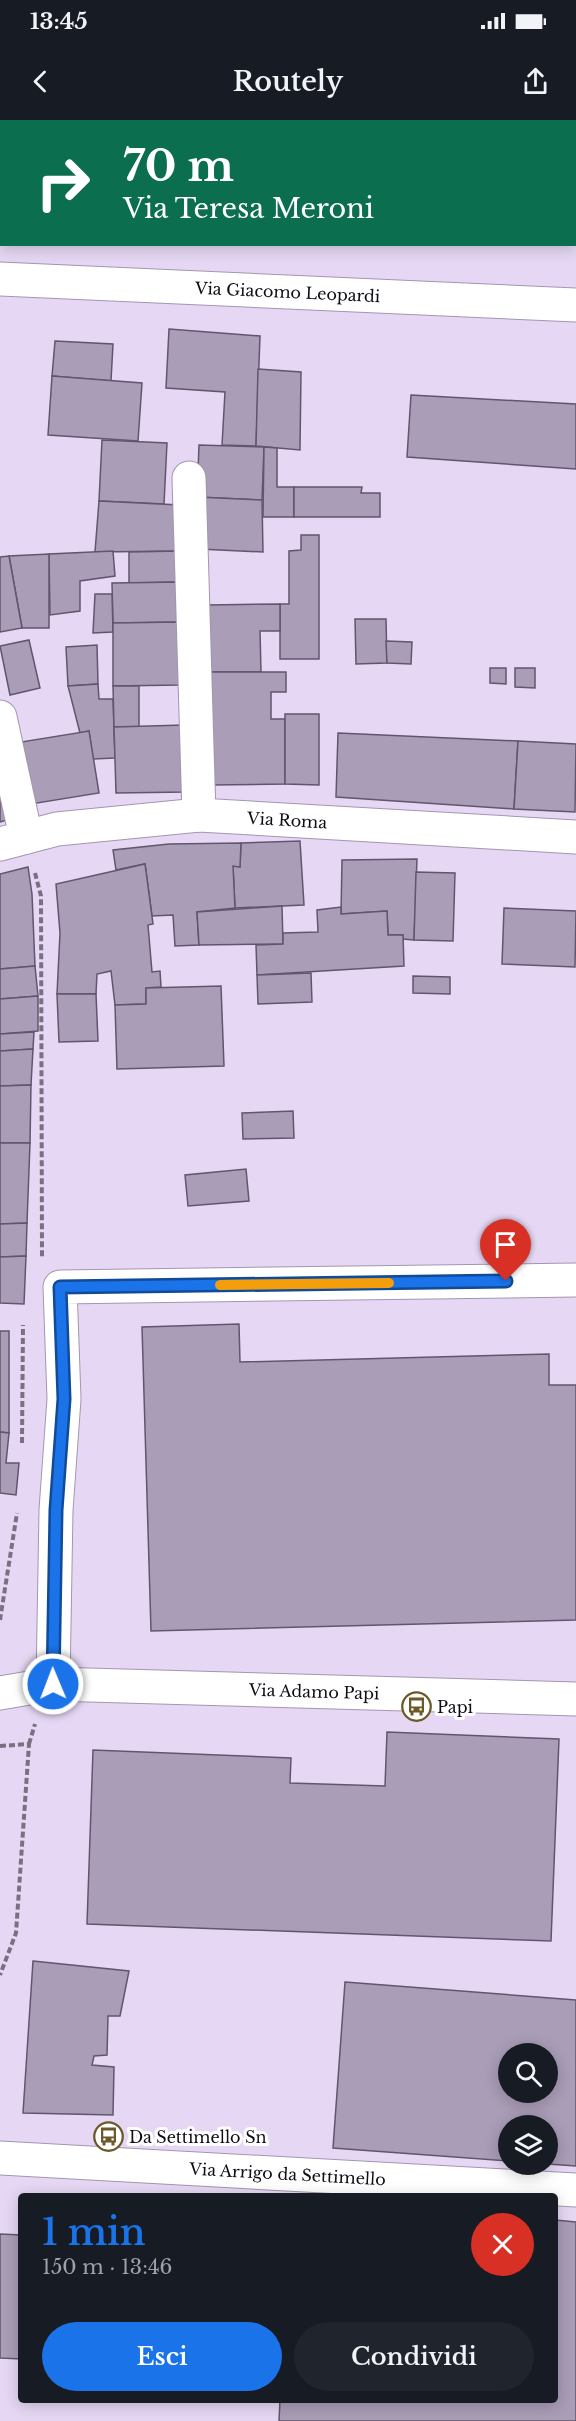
<!DOCTYPE html>
<html lang="it">
<meta charset="utf-8">
<style>
:root{--surface:#171b24;--page:#20242c;--text:#f1f3f6;--muted:#9ea1a6;--accent:#1a73e8}
body{margin:0;font-family:"Libre Baskerville",serif;background:var(--page);color:var(--text);height:100vh;display:flex;flex-direction:column;font-size:22px;white-space:nowrap}
*{box-sizing:border-box;margin:0}
p{font-size:20px;color:var(--muted)}
.icon{flex:none;width:33px;height:33px;fill:none;stroke:currentColor;stroke-width:2;stroke-linecap:round;stroke-linejoin:round}
.map{position:relative;flex:1;overflow:hidden}
.drawer{position:absolute;left:18px;top:2073px;width:540px;height:210px;display:flex;flex-direction:column;background:var(--surface);border-radius:6px;box-shadow:0 3px 15px #0003}
.drawer>*{flex:none}
.guide{position:absolute;left:0px;top:0px;width:576px;height:126px;box-shadow:0 3px 15px #0003;background:#0b6e4f;color:#fff;overflow:hidden}
.tools{position:absolute;left:498px;top:1923px;display:grid;gap:12px}
.tools a{display:grid;place-items:center;width:60px;height:60px;border-radius:50%;background:var(--surface);box-shadow:0 3px 15px #0003;font-size:30px}
.pin{position:absolute;display:grid;place-items:center;width:51px;height:51px;color:#fff;margin:-62px -26px;border-radius:50% 50% 50% 0;rotate:-45deg;box-shadow:0 0 6px #0007}
.pin .icon{rotate:45deg}
.me{position:absolute;width:66px;margin:-33px;rotate:359deg;stroke-linejoin:round;filter:drop-shadow(0 0 4px #0008)}
.turn{display:flex;align-items:center;gap:21px;height:126px;padding:0 24px;font-size:27px}
.turn .icon{width:78px;height:78px;stroke-width:2.5}
.turn b{display:block;font-size:42px;line-height:51px}
.round{display:grid;place-items:center;flex:none;width:63px;height:63px;border-radius:32px;background:var(--page)}
.summary{display:flex;align-items:center;justify-content:space-between;height:102px;padding:0 24px}
h1{font-size:36px;font-weight:600;line-height:45px;color:var(--accent)}
.button{display:flex;gap:12px;margin-top:auto;padding:12px 24px}
.button a{flex:1;height:69px;border-radius:36px;background:var(--accent);color:#fff;font-size:24px;font-weight:600;line-height:69px;text-align:center}
.button a+a{background:var(--page);color:var(--text)}
.status{display:flex;justify-content:space-between;align-items:center;height:42px;padding:0 30px;background:var(--surface);direction:ltr}
.status svg{height:16px;fill:currentColor}
header{display:flex;justify-content:space-between;align-items:center;height:78px;padding:0 24px;background:var(--surface);font-size:27px;font-weight:600}
.map>svg:first-child{display:block}
</style>
<div class="status"><b>13:45</b><svg viewBox="0 0 49 12"><path d="M0 12V9h3v3zM5 12V6h3v6zM10 12V3h3v9zM15 12V0h3v12zM26 1h20v11H26zM47 4h2v5h-2z"/></svg></div>
<header><svg class="icon" aria-label="back" viewBox="0 0 24 24"><path d="M15 5l-7 7 7 7"/></svg>Routely<svg class="icon" aria-label="share" viewBox="0 0 24 24"><path d="M12 15V3M7 8l5-5 5 5M5 13v7h14v-7"/></svg></header>
<div class="map">
<svg width="576" height="2301" viewBox="0 0 576 2301">
<rect width="100%" height="100%" fill="#e6d8f4"/>
<g fill="#a99db7" stroke="#62566e" stroke-width="1.5" fill-rule="evenodd">
<path d="M169,209L260,216L256,326L222,325L225,272L166,268Z"/>
<path d="M55,221L113,224L111,261L52,256Z"/>
<path d="M258,249L301,252L300,330L256,326Z"/>
<path d="M52,256L142,263L138,321L48,315Z"/>
<path d="M411,275L576,284V349L407,337Z"/>
<path d="M102,320L167,323L164,384L99,381Z"/>
<path d="M199,325L264,327L262,380L197,377Z"/>
<path d="M264,327L277,328V367H294V397H263Z"/>
<path d="M294,367H362L361,373H380V397H294Z"/>
<path d="M197,377L262,380L263,432L199,429Z"/>
<path d="M99,381L180,385V431L95,432Z"/>
<path d="M301,415H319V539H280V484H289V431L301,430Z"/>
<path d="M113,431L115,456L80,461V491L50,495L49,434Z"/>
<path d="M180,431V462L129,463V432Z"/>
<path d="M49,434V508H22L9,436Z"/>
<path d="M9,436L22,508L0,512V437Z"/>
<path d="M180,462L181,502L113,503L112,463Z"/>
<path d="M95,474H112L113,512L93,513Z"/>
<path d="M280,484V511H260L261,552H209L207,485Z"/>
<path d="M355,499H386L387,543L356,544Z"/>
<path d="M181,502V565L113,566V503Z"/>
<path d="M29,520L40,568L10,575L0,526Z"/>
<path d="M386,521L412,522L411,544L387,543Z"/>
<path d="M97,525L98,564L68,566L66,527Z"/>
<path d="M490,548H506V564L490,563Z"/>
<path d="M515,548H535V568L515,567Z"/>
<path d="M209,552H286V572H271V599H285V664L211,665Z"/>
<path d="M98,564L99,579H113L115,638L93,639L89,611L80,613L68,566Z"/>
<path d="M113,566H139V607H114Z"/>
<path d="M285,594H319V665L285,664Z"/>
<path d="M184,605L186,672L116,673L114,607Z"/>
<path d="M89,611L99,673L31,684L21,622Z"/>
<path d="M338,613L518,621L514,689L336,677Z"/>
<path d="M518,621L576,624L575,692L514,689Z"/>
<path d="M0,666L7,700L0,702Z"/>
<path d="M300,721L304,785L235,788L233,746L240,747L241,723Z"/>
<path d="M241,723L240,747L233,746L235,788L197,792L199,825L175,826L173,795L152,796L145,744L116,750L113,730L169,724Z"/>
<path d="M417,739L414,820L403,819V815H388L387,791L341,794L342,740Z"/>
<path d="M145,744L153,804L148,805L152,852L160,851L161,867L146,868V884L115,885L111,851L97,854L96,874H57L60,813L56,764Z"/>
<path d="M28,747L32,774L35,846L0,849V754Z"/>
<path d="M416,752L455,753L453,821L414,820Z"/>
<path d="M282,786L283,824L199,825L197,792Z"/>
<path d="M341,787V794L387,791L388,815H403L404,846L257,855L256,825L283,824V813L318,812L317,790Z"/>
<path d="M504,788L576,791L575,847L502,844Z"/>
<path d="M35,846L38,876L0,879V849Z"/>
<path d="M311,853L312,882L258,884L257,855Z"/>
<path d="M413,856L450,857V874L413,873Z"/>
<path d="M221,866L224,946L117,949L115,885L146,884V868Z"/>
<path d="M57,874H96L98,921L59,922Z"/>
<path d="M38,876V911L0,914V879Z"/>
<path d="M34,912L33,929L0,931V914Z"/>
<path d="M33,929L31,965L0,966V931Z"/>
<path d="M31,965L30,1023H0V966Z"/>
<path d="M293,991L294,1018L243,1019L242,993Z"/>
<path d="M0,1023H30L27,1103L0,1104Z"/>
<path d="M246,1049L249,1081L188,1086L185,1055Z"/>
<path d="M27,1103L26,1136L0,1137V1104Z"/>
<path d="M26,1136L24,1184L0,1183V1137Z"/>
<path d="M239,1204L240,1242L549,1234V1265H576V1500L151,1511L142,1207Z"/>
<path d="M0,1211H9V1313L0,1312Z"/>
<path d="M0,1312L9,1313L6,1343H19L16,1375L0,1373Z"/>
<path d="M387,1612L559,1619L551,1821L87,1804L93,1630L291,1638L290,1663L385,1666Z"/>
<path d="M33,1841L129,1851L120,1896H108L107,1935L94,1936L92,1945L114,1947L113,1995L23,1993Z"/>
<path d="M345,1862L576,1880V2046L548,2044V2006H508V2041L333,2028ZM508,1934H548V1972H508Z"/>
<path d="M555,2100L576,2102V2301H279L280,2280H555Z"/>
<path d="M0,2114L21,2115V2239L0,2238Z"/>
</g>
<g fill="none" stroke-linecap="round" stroke-linejoin="round">
<defs>
<g id="minor">
<path d="M403,0L420,2"/>
<path d="M574,14L576,15"/>
<path id="s1" d="M0,159L576,185"/>
<path d="M189,358L199,695"/>
<path d="M0,597L26,717"/>
<path id="s2" d="M0,724L57,709L199,695L576,717"/>
<path d="M53,1564L56,1390L64,1279L60,1167L576,1160"/>
<path id="s3" d="M0,1573L53,1564L576,1579"/>
<path id="s4" d="M0,2038L576,2070"/>
</g>
</defs>
<use href="#minor" stroke="#a396b0" stroke-width="35"/>
<g stroke="#797082" stroke-width="4" stroke-dasharray="6 3" stroke-linecap="butt">
<path d="M35,753L41,776L42,1137"/>
<path d="M22,1323L23,1205"/>
<path d="M0,1500L17,1393"/>
<path d="M29,1624L35,1604"/>
<path d="M0,1626L29,1624L16,1813L0,1855"/>
</g>
<use href="#minor" stroke="#fff" stroke-width="33"/>
</g>
<g fill="none" stroke-linecap="round" stroke-linejoin="round">
<defs>
<path id="route" d="M53,1564L56,1390L64,1279L60,1167L506,1161"/>
</defs>
<use href="#route" stroke="#114b97" stroke-width="15"/>
<use href="#route" stroke="#1a73e8" stroke-width="10"/>
<path stroke="#f59e0b" stroke-width="10" d="M220,1165L389,1163"/>
</g>
<defs>
<symbol id="bus-ring" viewBox="-11 -11 22 22"><circle r="9.5" fill="#fff" stroke="#6b5927" stroke-width="1.5"/><path d="M-5-6H5V4H4V6H2V4H-2V6H-4V4H-5ZM-3.5-4V0h7V-4ZM-3.5 1.2v1.5H-2V1.2ZM2 1.2v1.5H3.5V1.2Z" fill="#6b5927"/></symbol>
</defs>
<g fill-rule="evenodd">
<use href="#bus-ring" x="400" y="1570" width="33" height="33"/>
<use href="#bus-ring" x="92" y="2000" width="33" height="33"/>
</g>
<g text-anchor="middle" stroke-width="6" stroke-linejoin="round" paint-order="stroke">
<g font-size="16" fill="#110c15" stroke="#fff">
<text dy="6" stroke="none"><textPath href="#s1" startOffset="288">Via Giacomo Leopardi</textPath></text>
<text dy="6" stroke="none"><textPath href="#s2" startOffset="290">Via Roma</textPath></text>
<text dy="6" stroke="none"><textPath href="#s3" startOffset="315">Via Adamo Papi</textPath></text>
<text dy="6" stroke="none"><textPath href="#s4" startOffset="288">Via Arrigo da Settimello</textPath></text>
</g>
<g font-size="16" fill="#110c15" stroke="#fff" text-anchor="start">
<text x="437" y="1593">Papi</text>
<text x="129" y="2023">Da Settimello Sn</text>
</g>
</g>
</svg>
<div class="tools">
<a><svg class="icon" aria-label="search" viewBox="0 0 24 24"><circle cx="10" cy="10" r="6"/><path d="M15 15l6 6"/></svg></a>
<a><svg class="icon" aria-label="layers" viewBox="0 0 24 24"><path d="M12 4l9 5-9 5-9-5zM3 14l9 5 9-5"/></svg></a>
</div>
<div class="pin" style="left:506px;top:1161px;background:#d93025"><svg class="icon" aria-label="arrive" viewBox="0 0 24 24"><path d="M6 21V4h12l-3 4 3 4H6"/></svg></div>
<svg class="me" style="left:53px;top:1564px" viewBox="-20 -20 40 40"><circle r="17" fill="#1a73e8" stroke="#fff" stroke-width="3"/><path d="M0-11L8 9 0 5-8 9z" fill="#fff"/></svg>
<div class="guide">
<div class="turn"><svg class="icon" aria-label="right" viewBox="0 0 24 24"><path d="M7 20v-9h11M14 6l5 5-5 5"/></svg><div><b>70 m</b>Via Teresa Meroni</div></div>
</div>
<section class="drawer">
<div class="summary"><div><h1>1 min</h1><p>150 m · 13:46</p></div><a class="round" style="background:#d93025;color:#fff"><svg class="icon" aria-label="close" viewBox="0 0 24 24"><path d="M6 6l12 12M18 6L6 18"/></svg></a></div>
<div class="button"><a>Esci</a><a>Condividi</a></div>
</section>
</div>
